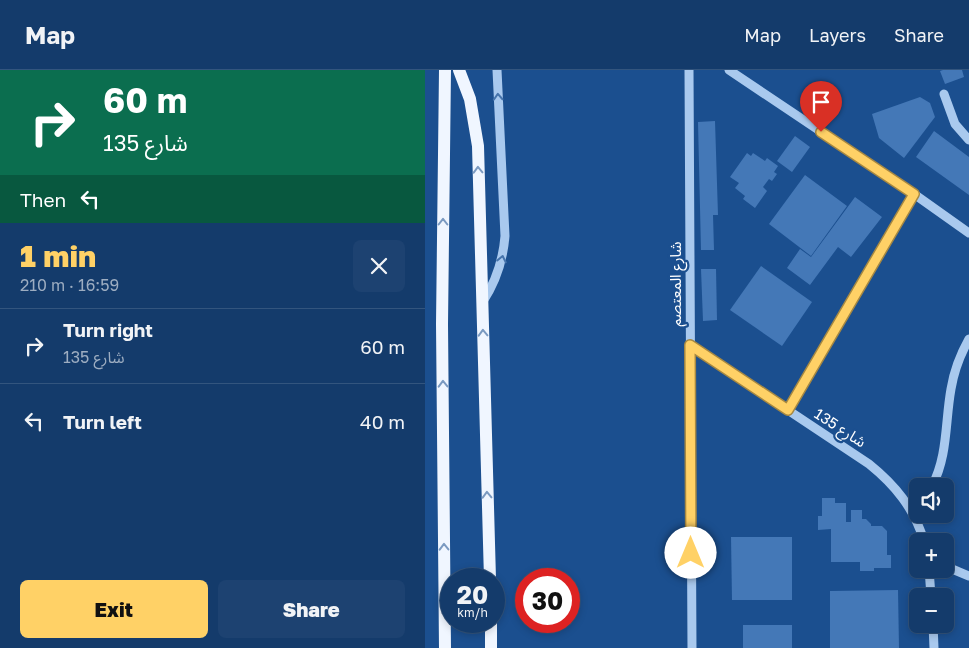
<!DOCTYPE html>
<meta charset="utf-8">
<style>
:root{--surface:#143b6b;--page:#1d4271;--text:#f1f3f6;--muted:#9dadc1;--line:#33557e;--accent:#ffd166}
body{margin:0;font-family:"Golos Text","Noto Sans Arabic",sans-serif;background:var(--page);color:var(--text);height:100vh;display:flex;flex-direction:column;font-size:19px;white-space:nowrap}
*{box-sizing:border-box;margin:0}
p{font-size:16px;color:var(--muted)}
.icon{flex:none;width:28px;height:28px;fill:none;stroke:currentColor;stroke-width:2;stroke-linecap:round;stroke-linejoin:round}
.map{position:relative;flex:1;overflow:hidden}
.details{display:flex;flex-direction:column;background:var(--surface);width:425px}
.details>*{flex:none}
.hud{background:#0b6e4f;color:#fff;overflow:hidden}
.fabs{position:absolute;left:484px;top:408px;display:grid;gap:10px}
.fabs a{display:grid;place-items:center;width:45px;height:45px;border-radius:8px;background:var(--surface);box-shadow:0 2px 8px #0003,0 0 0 1px var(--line);font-size:25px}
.speed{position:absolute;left:15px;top:498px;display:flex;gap:10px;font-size:25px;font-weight:700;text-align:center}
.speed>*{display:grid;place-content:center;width:65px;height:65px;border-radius:50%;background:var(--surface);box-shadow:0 2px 8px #0003,0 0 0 1px var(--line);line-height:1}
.speed small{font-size:12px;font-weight:400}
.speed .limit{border:8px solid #d22;background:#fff;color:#111}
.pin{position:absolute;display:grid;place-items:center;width:42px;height:42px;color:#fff;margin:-51px -21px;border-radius:50% 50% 50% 0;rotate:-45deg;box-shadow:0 0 5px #0007}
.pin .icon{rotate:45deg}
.me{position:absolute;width:55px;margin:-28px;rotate:0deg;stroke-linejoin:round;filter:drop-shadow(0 0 4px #0008)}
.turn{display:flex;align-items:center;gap:18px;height:105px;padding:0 20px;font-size:22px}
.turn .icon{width:65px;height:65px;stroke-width:2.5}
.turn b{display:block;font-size:35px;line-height:42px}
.then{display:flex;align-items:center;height:48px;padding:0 20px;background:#0003;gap:10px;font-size:19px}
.round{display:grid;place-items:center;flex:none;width:52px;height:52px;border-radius:8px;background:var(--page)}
.overview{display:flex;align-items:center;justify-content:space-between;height:85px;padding:0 20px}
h1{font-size:30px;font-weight:800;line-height:38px;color:var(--accent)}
.cta{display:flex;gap:10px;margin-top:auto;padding:10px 20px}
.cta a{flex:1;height:58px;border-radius:8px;background:var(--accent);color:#111;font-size:20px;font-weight:800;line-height:58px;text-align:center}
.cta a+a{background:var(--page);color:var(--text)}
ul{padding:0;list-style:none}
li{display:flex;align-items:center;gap:15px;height:75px;padding:0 20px;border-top:1px solid var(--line)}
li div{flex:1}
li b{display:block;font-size:19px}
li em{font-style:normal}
header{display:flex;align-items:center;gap:30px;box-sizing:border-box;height:70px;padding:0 25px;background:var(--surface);border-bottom:1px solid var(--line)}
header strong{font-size:24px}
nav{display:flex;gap:28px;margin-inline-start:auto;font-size:18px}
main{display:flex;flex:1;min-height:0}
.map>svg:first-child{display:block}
</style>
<header>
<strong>Map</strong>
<nav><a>Map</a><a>Layers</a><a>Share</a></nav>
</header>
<main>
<section class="details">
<div class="hud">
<div class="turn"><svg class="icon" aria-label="right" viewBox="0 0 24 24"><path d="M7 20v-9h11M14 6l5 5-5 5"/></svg><div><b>60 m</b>شارع 135</div></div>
<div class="then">Then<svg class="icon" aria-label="left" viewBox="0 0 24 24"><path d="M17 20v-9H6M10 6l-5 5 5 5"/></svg></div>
</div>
<div class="overview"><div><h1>1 min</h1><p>210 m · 16:59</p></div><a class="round"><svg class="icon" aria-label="close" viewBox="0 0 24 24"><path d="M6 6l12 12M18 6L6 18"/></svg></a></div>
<ul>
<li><svg class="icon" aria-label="right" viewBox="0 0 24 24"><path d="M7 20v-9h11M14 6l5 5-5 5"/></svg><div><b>Turn right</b><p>شارع 135</p></div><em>60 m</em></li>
<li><svg class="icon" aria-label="left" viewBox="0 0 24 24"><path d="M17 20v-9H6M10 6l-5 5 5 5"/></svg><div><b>Turn left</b></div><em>40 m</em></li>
</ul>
<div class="cta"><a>Exit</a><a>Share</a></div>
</section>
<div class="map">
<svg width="544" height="578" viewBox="0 0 544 578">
<rect width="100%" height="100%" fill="#1b4f8f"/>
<g fill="#4478b7">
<path d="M518,0H537L539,7L520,14L515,1Z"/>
<path d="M495,27L505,33L510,47L479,88L454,68L447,44Z"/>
<path d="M290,51L293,145H288L289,180H276L273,52Z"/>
<path d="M509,61L544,87V125L491,87Z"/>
<path d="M370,66L385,77L367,102L352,91Z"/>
<path d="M322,83L326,86L328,83L340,91L342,88L353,96L349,102L352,104L347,111L344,109L338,117L342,121L330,138L318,129L320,126L310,118L314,113L305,107Z"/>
<path d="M380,105L422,136L386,186L344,154Z"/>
<path d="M430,127L457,147L426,187L413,177L385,215L362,198L375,179L386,187Z"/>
<path d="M336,196L387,232L357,276L305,240Z"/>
<path d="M276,199H291L292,250L278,251Z"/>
<path d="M397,428H410V433H421V452H426V440H437V449H441L446,454V456H457L462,461V485H466V498H449V501H435V492H406V459L393,460V446H397Z"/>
<path d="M306,467H367V530H307Z"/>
<path d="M473,520L474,578H405V521Z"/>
<rect x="318" y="555" width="49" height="23"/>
</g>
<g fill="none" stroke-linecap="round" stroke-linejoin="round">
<g stroke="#a9c9ee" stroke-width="9">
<path d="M264,0L267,578"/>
<path d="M304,0L489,124L544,163"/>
<path d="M519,24L530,54L544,70"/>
<path d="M57,233C71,212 78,191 80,166L72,0"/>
<path d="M265,275L444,394C470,415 489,438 499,471"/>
<path d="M363,340L489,124"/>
<path d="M507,416C523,386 520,352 526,319C529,301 535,285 544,269"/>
<path d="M484,436L492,430"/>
<path d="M520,496L544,506"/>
<path d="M504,499L506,526"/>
<path d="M508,554L509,578"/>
</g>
<g stroke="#f0f6ff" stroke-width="12">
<path d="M20,0L17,254L20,578"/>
<path d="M34,0L45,29L53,76L65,509"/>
<path d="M66,551V578"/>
</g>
</g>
<defs><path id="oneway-chevron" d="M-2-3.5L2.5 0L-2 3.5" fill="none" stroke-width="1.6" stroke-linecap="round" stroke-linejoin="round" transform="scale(1.25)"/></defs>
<g stroke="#4674ac">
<use href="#oneway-chevron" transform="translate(73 27) rotate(-93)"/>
<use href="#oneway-chevron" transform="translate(77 189) rotate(-78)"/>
</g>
<g stroke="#7b9ac1">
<use href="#oneway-chevron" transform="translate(53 100) rotate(-92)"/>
<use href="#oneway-chevron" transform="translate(18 152) rotate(-90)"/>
<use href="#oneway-chevron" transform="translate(58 263) rotate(-92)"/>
<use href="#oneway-chevron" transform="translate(18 314) rotate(-91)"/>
<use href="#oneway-chevron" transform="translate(62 425) rotate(-92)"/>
<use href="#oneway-chevron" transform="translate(19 477) rotate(-91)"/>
</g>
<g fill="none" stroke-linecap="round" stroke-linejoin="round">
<defs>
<path id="route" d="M266,483L265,275L363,340L489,124L396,62"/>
</defs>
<use href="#route" stroke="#a68842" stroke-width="12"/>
<use href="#route" stroke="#ffd166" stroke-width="9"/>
</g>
<g text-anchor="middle" stroke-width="4.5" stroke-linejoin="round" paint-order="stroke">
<g font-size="15" fill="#fff" stroke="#1b4f8f">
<text transform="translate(251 214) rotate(-90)" y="5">شارع المعتصم</text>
<text transform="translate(415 358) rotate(33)" y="5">شارع 135</text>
</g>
</g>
</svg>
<div class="fabs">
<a><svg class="icon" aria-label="sound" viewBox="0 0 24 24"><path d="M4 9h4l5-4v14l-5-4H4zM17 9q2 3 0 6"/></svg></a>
<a>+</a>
<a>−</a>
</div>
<div class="speed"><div>20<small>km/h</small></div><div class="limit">30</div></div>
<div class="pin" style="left:396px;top:62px;background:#d93025"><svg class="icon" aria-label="arrive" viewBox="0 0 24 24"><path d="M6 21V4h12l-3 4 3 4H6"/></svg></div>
<svg class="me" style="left:266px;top:483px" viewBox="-20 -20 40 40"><circle r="19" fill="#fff"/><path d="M0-13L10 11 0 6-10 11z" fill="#ffd166"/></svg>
</div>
</main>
